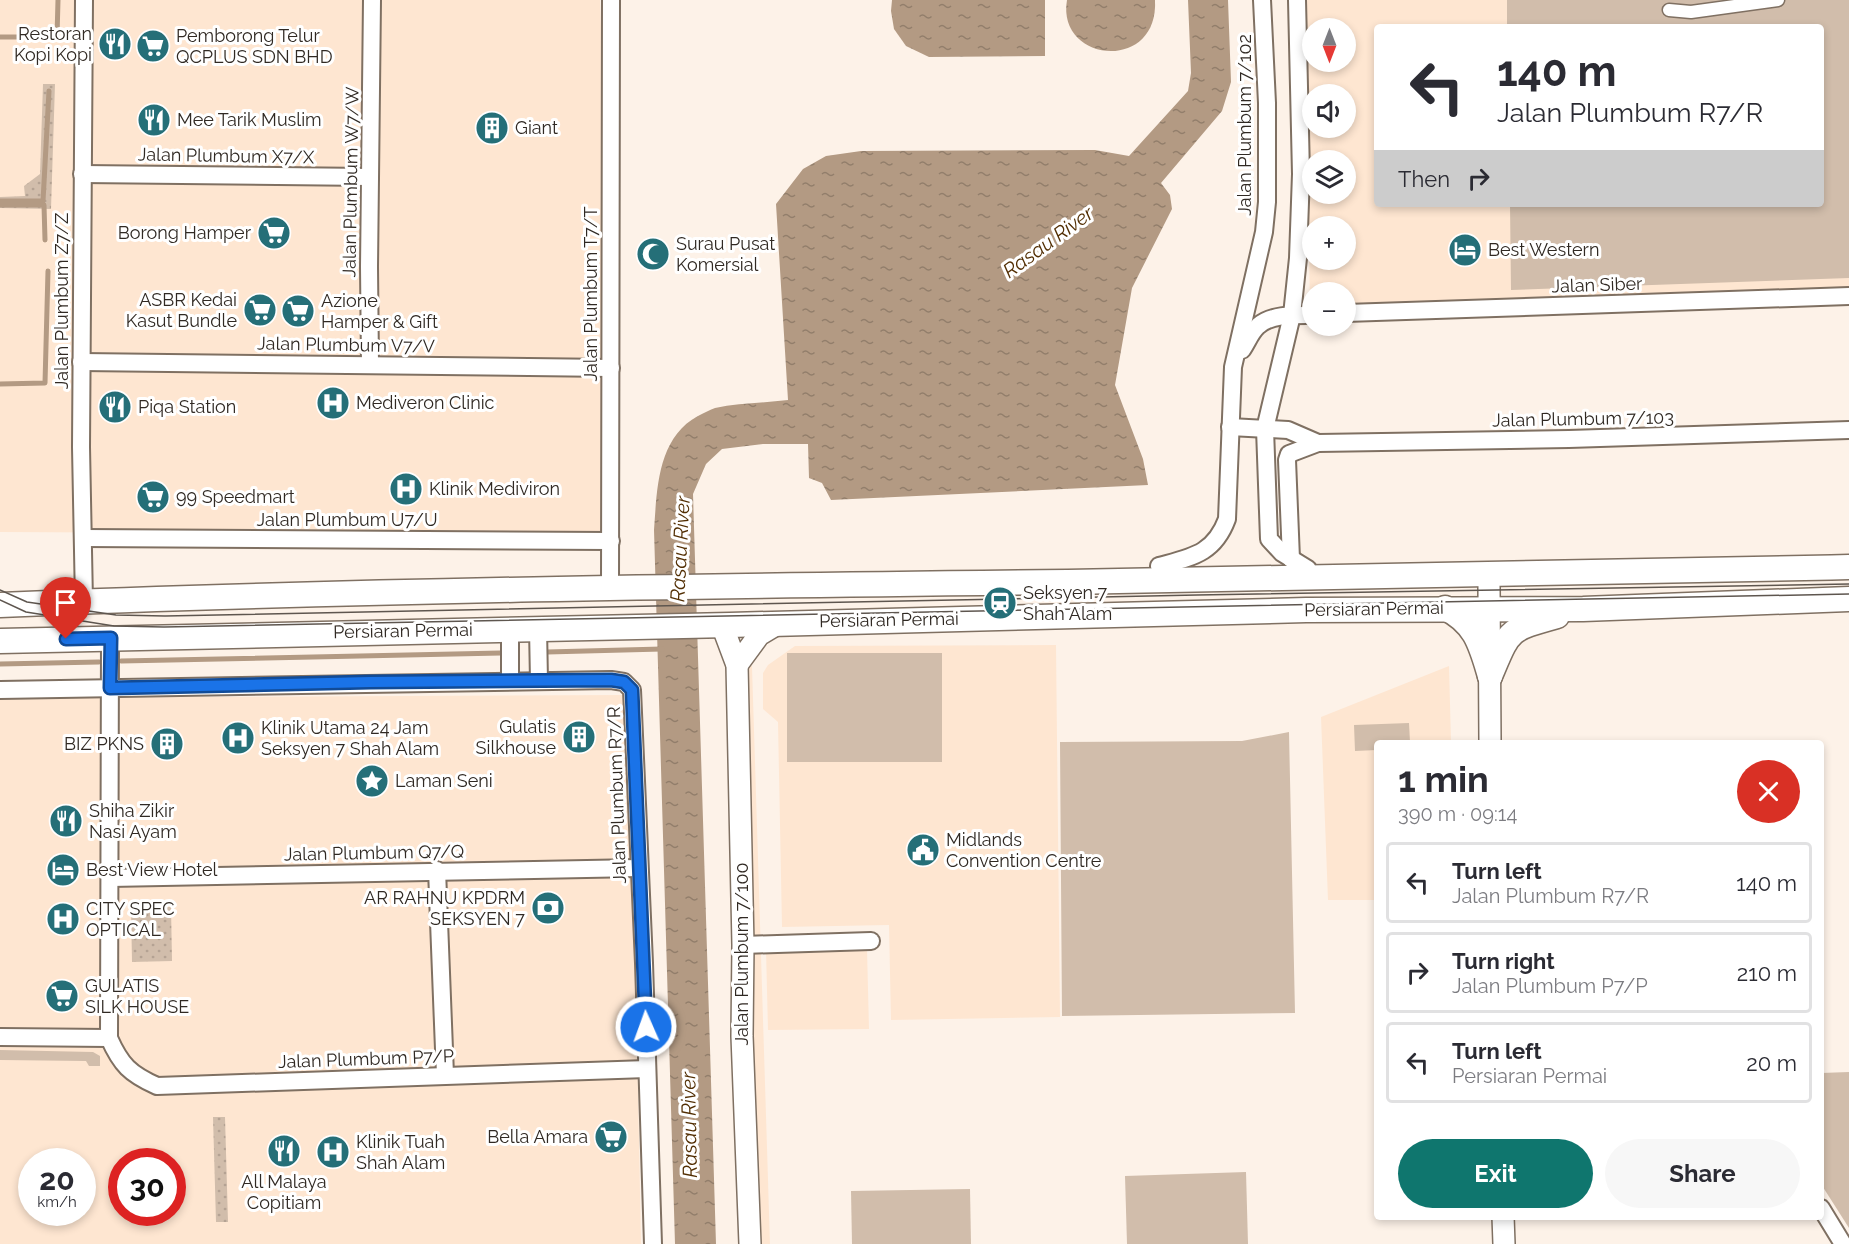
<!DOCTYPE html>
<meta charset="utf-8">
<style>
:root{--surface:#fff;--page:#f7f7f7;--text:#2b2b33;--muted:#7c7c81;--line:#e1e1e2;--accent:#0f766e}
body{margin:0;font-family:Raleway,sans-serif;background:var(--page);color:var(--text);height:100vh;display:flex;flex-direction:column;font-size:22px;white-space:nowrap}
*{box-sizing:border-box;margin:0}
p{font-size:20px;color:var(--muted)}
.icon{flex:none;width:33px;height:33px;fill:none;stroke:currentColor;stroke-width:2;stroke-linecap:round;stroke-linejoin:round}
.map{position:relative;flex:1;overflow:hidden}
.drawer{position:absolute;left:1374px;top:740px;width:450px;height:480px;display:flex;flex-direction:column;background:var(--surface);border-radius:6px;box-shadow:0 3px 9px #0003}
.drawer>*{flex:none}
.top-card{position:absolute;left:1374px;top:24px;width:450px;height:183px;border-radius:6px;box-shadow:0 3px 9px #0003;background:#fff;color:var(--text);overflow:hidden}
.needle{width:39px;rotate:180deg}
.controls{position:absolute;left:1302px;top:18px;display:grid;gap:12px}
.controls a{display:grid;place-items:center;width:54px;height:54px;border-radius:50%;background:var(--surface);box-shadow:0 3px 9px #0003;font-size:30px}
.speed{position:absolute;left:18px;top:1148px;display:flex;gap:12px;font-size:30px;font-weight:700;text-align:center}
.speed>*{display:grid;place-content:center;width:78px;height:78px;border-radius:50%;background:var(--surface);box-shadow:0 3px 9px #0003;line-height:1}
.speed small{font-size:15px;font-weight:400}
.speed .limit{border:9px solid #d22;background:#fff;color:#111}
.pin{position:absolute;display:grid;place-items:center;width:51px;height:51px;color:#fff;margin:-62px -26px;border-radius:50% 50% 50% 0;rotate:-45deg;box-shadow:0 0 6px #0007}
.pin .icon{rotate:45deg}
.me{position:absolute;width:66px;margin:-33px;rotate:358deg;stroke-linejoin:round;filter:drop-shadow(0 0 4px #0008)}
.turn{display:flex;align-items:center;gap:21px;height:126px;padding:0 24px;font-size:27px}
.turn .icon{width:78px;height:78px;stroke-width:2.5}
.turn b{display:block;font-size:42px;line-height:51px}
.then{display:flex;align-items:center;height:57px;padding:0 24px;background:#0003;gap:12px;font-size:22px}
.round{display:grid;place-items:center;flex:none;width:63px;height:63px;border-radius:32px;background:var(--page)}
.headline{display:flex;align-items:center;justify-content:space-between;height:102px;padding:0 24px}
h1{font-size:36px;font-weight:700;line-height:45px}
.cta{display:flex;gap:12px;margin-top:auto;padding:12px 24px}
.cta a{flex:1;height:69px;border-radius:36px;background:var(--accent);color:#fff;font-size:24px;font-weight:700;line-height:69px;text-align:center}
.cta a+a{background:var(--page);color:var(--text)}
ul{padding:0;list-style:none}
li{display:flex;align-items:center;gap:18px;height:81px;margin:0 12px 9px;padding:0 12px;border:3px solid var(--line);border-radius:6px}
li div{flex:1}
li b{display:block;font-size:22px}
li em{font-style:normal}
.map>svg:first-child{display:block}
</style>
<div class="map">
<svg width="1849" height="1244" viewBox="0 0 1849 1244">
<defs>
<pattern id="grass-dots" width="8" height="8" patternUnits="userSpaceOnUse" patternTransform="scale(1.5)"><rect width="8" height="8" fill="#d1bdab"/><path d="M2 2h.1M6 6h.1" fill="none" stroke="#b4a293" stroke-width="1.8" stroke-linecap="round"/></pattern>
<pattern id="water-ripples" width="26" height="14" patternUnits="userSpaceOnUse" patternTransform="scale(1.5)"><rect width="26" height="14" fill="#b39a83"/><path d="M2 4q2-2 4 0t4 0M15 11q2-2 4 0t4 0" fill="none" stroke="#927e6b"/></pattern>
</defs>
<rect width="100%" height="100%" fill="#fdf2e8"/>
<g fill="#fee6d1" fill-rule="evenodd">
<path d="M0,0H600L603,82L604,535L0,532Z"/>
<path d="M1305,0H1849V290L1346,305V292H1312V306H1310ZM1377,27H1821V204H1377ZM1312,28H1346V62H1312ZM1312,94H1346V128H1312ZM1312,160H1346V194H1312ZM1312,226H1346V260H1312Z"/>
<path d="M1056,645L1060,1017L891,1020L889,925L782,927L778,722L763,709V673L768,665L795,646Z"/>
<path d="M752,666L770,1244H741L726,668Z"/>
<path d="M1449,666L1451,742H1377V900H1328L1321,717Z"/>
<path d="M626,695L634,886L641,1244H0V698ZM32,1161H82V1212H32ZM122,1161H172V1212H122Z"/>
<path d="M867,949L869,1029L768,1030L766,950Z"/>
</g>
<g fill="url(#grass-dots)">
<path d="M43,84H55L51,209L0,208V197L25,196L24,186L40,174Z"/>
<path d="M171,907L172,961L132,962L131,908Z"/>
<path d="M213,1117H225L228,1222H216Z"/>
</g>
<g fill="#d1bdab">
<path d="M1507,0H1849V278L1511,290L1510,204H1821V27H1507Z"/>
<rect x="787" y="653" width="155" height="109"/>
<path d="M1409,723L1410,742H1377V750L1355,751L1354,725Z"/>
<path d="M1289,732L1295,1013L1062,1016L1060,742L1242,741Z"/>
<path d="M0,1050L93,1052L100,1056V1066H89L86,1061L0,1060Z"/>
<path d="M1849,1072V1228L1821,1184V1073Z"/>
<path d="M1246,1172L1248,1244H1127L1125,1176Z"/>
<path d="M970,1189L971,1244H852L851,1191Z"/>
</g>
<g fill="url(#water-ripples)">
<path d="M892,0H1045V56L929,57L906,46L894,29L891,11Z"/>
<path d="M1067,0H1155C1159,73 1056,63 1067,0Z"/>
<path d="M1188,0H1228L1231,82L1222,111L1161,183L1170,195L1172,209L1132,288L1115,385L1143,459L1148,485L831,500L822,483L809,478L808,444H763L722,449L706,464L693,494L716,1244H675L654,530C657,490 657,438 698,416C704,413 709,410 715,408C738,403 764,403 788,400L776,204L803,169L826,156L861,151L1095,150L1129,156L1188,91L1191,73Z"/>
</g>
<g fill="none" stroke-linecap="round" stroke-linejoin="round">
<g stroke="#b39a83" stroke-width="5">
<path d="M0,37H57L58,0"/>
<path d="M0,201H43L49,91"/>
<path d="M0,205H44L45,240"/>
<path d="M0,384L45,383L48,271"/>
<path d="M547,652L662,649"/>
<path d="M121,661L501,653"/>
<path d="M0,664L99,662"/>
</g>
<defs>
<path id="pedestrian" d="M1669,10L1691,12L1778,0"/>
<g id="minor">
<path d="M84,0L81,447L84,602"/>
<path d="M1297,0L1301,174L1298,258L1292,315L1265,429L1269,539L1282,553L1308,569"/>
<path d="M82,174L370,177"/>
<path d="M1346,313L1849,296"/>
<path d="M1242,350C1247,343 1251,332 1258,326C1271,314 1295,315 1312,315"/>
<path d="M81,362L611,368"/>
<path d="M370,365L369,267L372,0"/>
<path d="M1230,427L1288,430L1318,443"/>
<path d="M83,538L611,541"/>
<path d="M1291,559L1287,460L1289,454L1318,443L1569,439L1849,430"/>
<path d="M1159,566C1192,557 1214,554 1227,519L1233,367L1264,232L1267,202V103L1262,0"/>
<path d="M610,588L611,0"/>
<path d="M538,628L539,681"/>
<path d="M510,629V681"/>
<path d="M110,638L109,1038C121,1065 130,1074 157,1086L647,1069"/>
<path d="M0,690L611,680L624,682L632,690L644,963L653,1244"/>
<path d="M437,870L445,1075"/>
<path d="M110,878L639,868"/>
<path d="M743,945L871,941"/>
<path d="M0,1037L109,1038"/>
<path d="M1821,1208L1843,1244"/>
</g>
<g id="tertiary">
<path d="M1489,586L1490,742"/>
<path d="M722,625L737,665L743,945L742,1036L750,1244"/>
<path d="M737,665L759,635L779,623"/>
<path d="M1503,1216L1504,1244"/>
</g>
<g id="secondary">
<path d="M0,605C356,590 712,586 1068,582C1329,578 1589,573 1849,567"/>
<path d="M1445,608C1476,623 1481,646 1490,676"/>
<path d="M0,641L730,625L1306,610L1583,609L1849,599"/>
<path d="M1490,676C1510,629 1507,630 1557,616"/>
</g>
</defs>
<use href="#pedestrian" stroke="#7f7062" stroke-width="15"/>
<use href="#minor" stroke="#7f7062" stroke-width="20"/>
<use href="#tertiary" stroke="#7f7062" stroke-width="24"/>
<use href="#secondary" stroke="#7f7062" stroke-width="27"/>
<use href="#pedestrian" stroke="#fff" stroke-width="12"/>
<use href="#minor" stroke="#fff" stroke-width="16"/>
<use href="#tertiary" stroke="#fff" stroke-width="21"/>
<use href="#secondary" stroke="#fff" stroke-width="24"/>
<g stroke="#5e564f" stroke-width="1.5">
<path d="M0,590L27,602L116,615L165,616L1197,595L1849,584"/>
<path d="M0,600L26,612L114,626L164,627L1849,594"/>
</g>
</g>
<g fill="none" stroke-linecap="round" stroke-linejoin="round">
<defs>
<path id="route" d="M66,639L111,638L110,688L370,682L611,680L624,682L632,690L646,1027"/>
</defs>
<use href="#route" stroke="#114b97" stroke-width="15"/>
<use href="#route" stroke="#1a73e8" stroke-width="10"/>
</g>
<defs>
<symbol id="restaurant-disc" viewBox="-11 -11 22 22"><circle r="9.5" fill="#256f78" stroke="#fff"/><path d="M-5-6h1v4h1v-4h1v4h1v-4h1v5L-1.5 .5V6h-2V.5L-5-1ZM5-6V6H3V1.5H1.5Q1.5-4 5-6Z" fill="#fff"/></symbol>
<symbol id="supermarket-disc" viewBox="-11 -11 22 22"><circle r="9.5" fill="#256f78" stroke="#fff"/><path d="M-6-5.5h2.5l.6 2H6L4.5 2H-2.5L-4.4-4H-6ZM-1.5 3.2a1.3 1.3 0 1 0 .1 0ZM3 3.2a1.3 1.3 0 1 0 .1 0Z" fill="#fff"/></symbol>
<symbol id="building-disc" viewBox="-11 -11 22 22"><circle r="9.5" fill="#256f78" stroke="#fff"/><path d="M-4-6H4V6H1V3H-1V6H-4ZM-2.5-4.3h1.7v1.8h-1.7ZM.8-4.3h1.7v1.8H.8ZM-2.5-1h1.7V.8h-1.7ZM.8-1h1.7V.8H.8Z" fill="#fff"/></symbol>
<symbol id="hotel-disc" viewBox="-11 -11 22 22"><circle r="9.5" fill="#256f78" stroke="#fff"/><path d="M-6-4.5h1.5V1H6V5H4.5V3h-9V5H-6ZM-4 0a1.8 1.8 0 1 1 3.6 0ZM.5 0V-2.5h3Q6-2.5 6 0Z" fill="#fff"/></symbol>
<symbol id="mosque-disc" viewBox="-11 -11 22 22"><circle r="9.5" fill="#256f78" stroke="#fff"/><path d="M3.5-4.9A6 6 0 1 0 3.5 4.9A5 5 0 1 1 3.5-4.9Z" fill="#fff"/></symbol>
<symbol id="hospital-disc" viewBox="-11 -11 22 22"><circle r="9.5" fill="#256f78" stroke="#fff"/><path d="M-5-5h3v3.5h4V-5h3V5h-3V1.5h-4V5h-3Z" fill="#fff"/></symbol>
<symbol id="station-disc" viewBox="-11 -11 22 22"><circle r="9.5" fill="#256f78" stroke="#fff"/><path d="M-3-6H3Q5-6 5-4V2Q5 4 3 4L4.5 6H3L1.5 4h-3L-3 6H-4.5L-3 4Q-5 4-5 2V-4Q-5-6-3-6ZM-3.5-4v3h7v-3ZM-3.5 1v1.5H-2V1ZM2 1v1.5H3.5V1Z" fill="#fff"/></symbol>
<symbol id="sight-disc" viewBox="-11 -11 22 22"><circle r="9.5" fill="#256f78" stroke="#fff"/><path d="M0-6L1.8-2.2L6-1.7L2.9 1.2L3.7 5.4L0 3.3L-3.7 5.4L-2.9 1.2L-6-1.7L-1.8-2.2Z" fill="#fff"/></symbol>
<symbol id="civic-disc" viewBox="-11 -11 22 22"><circle r="9.5" fill="#256f78" stroke="#fff"/><path d="M-.6-6.5H3V-4.5H.6V-3L4-1V1h2V6H-6V1h2V-1L-.6-3ZM-1.2 2.5V6h2.4V2.5Z" fill="#fff"/></symbol>
<symbol id="bank-disc" viewBox="-11 -11 22 22"><circle r="9.5" fill="#256f78" stroke="#fff"/><path d="M-6-4H6V4H-6ZM0-2.3a2.3 2.3 0 1 0 0 4.6a2.3 2.3 0 1 0 0-4.6Z" fill="#fff"/></symbol>
</defs>
<g fill-rule="evenodd">
<use href="#restaurant-disc" x="96" y="25" width="38" height="38"/>
<use href="#supermarket-disc" x="134" y="27" width="38" height="38"/>
<use href="#restaurant-disc" x="135" y="101" width="38" height="38"/>
<use href="#building-disc" x="473" y="109" width="38" height="38"/>
<use href="#supermarket-disc" x="255" y="214" width="38" height="38"/>
<use href="#hotel-disc" x="1446" y="231" width="38" height="38"/>
<use href="#mosque-disc" x="634" y="235" width="38" height="38"/>
<use href="#supermarket-disc" x="241" y="291" width="38" height="38"/>
<use href="#supermarket-disc" x="279" y="292" width="38" height="38"/>
<use href="#hospital-disc" x="314" y="384" width="38" height="38"/>
<use href="#restaurant-disc" x="96" y="388" width="38" height="38"/>
<use href="#hospital-disc" x="387" y="470" width="38" height="38"/>
<use href="#supermarket-disc" x="134" y="478" width="38" height="38"/>
<use href="#station-disc" x="981" y="584" width="38" height="38"/>
<use href="#building-disc" x="560" y="718" width="38" height="38"/>
<use href="#hospital-disc" x="219" y="719" width="38" height="38"/>
<use href="#building-disc" x="148" y="725" width="38" height="38"/>
<use href="#sight-disc" x="353" y="762" width="38" height="38"/>
<use href="#restaurant-disc" x="47" y="802" width="38" height="38"/>
<use href="#civic-disc" x="904" y="831" width="38" height="38"/>
<use href="#hotel-disc" x="44" y="851" width="38" height="38"/>
<use href="#bank-disc" x="529" y="889" width="38" height="38"/>
<use href="#hospital-disc" x="44" y="900" width="38" height="38"/>
<use href="#supermarket-disc" x="43" y="977" width="38" height="38"/>
<use href="#supermarket-disc" x="592" y="1118" width="38" height="38"/>
<use href="#restaurant-disc" x="265" y="1132" width="38" height="38"/>
<use href="#hospital-disc" x="314" y="1133" width="38" height="38"/>
</g>
<g text-anchor="middle" stroke-width="6" stroke-linejoin="round" paint-order="stroke">
<g font-size="18" fill="#302923" stroke="#fff" text-anchor="start">
<text x="92" y="40" text-anchor="end">Restoran<tspan x="92" dy="21">Kopi Kopi</tspan></text>
<text x="176" y="42">Pemborong Telur<tspan x="176" dy="21">QCPLUS SDN BHD</tspan></text>
<text x="177" y="126">Mee Tarik Muslim</text>
<text x="515" y="134">Giant</text>
<text x="251" y="239" text-anchor="end">Borong Hamper</text>
<text x="676" y="250">Surau Pusat<tspan x="676" dy="21">Komersial</tspan></text>
<text x="1488" y="256">Best Western</text>
<text x="237" y="306" text-anchor="end">ASBR Kedai<tspan x="237" dy="21">Kasut Bundle</tspan></text>
<text x="321" y="307">Azione<tspan x="321" dy="21">Hamper &amp; Gift</tspan></text>
<text x="356" y="409">Mediveron Clinic</text>
<text x="138" y="413">Piqa Station</text>
<text x="429" y="495">Klinik Mediviron</text>
<text x="176" y="503">99 Speedmart</text>
<text x="1023" y="599">Seksyen 7<tspan x="1023" dy="21">Shah Alam</tspan></text>
<text x="556" y="733" text-anchor="end">Gulatis<tspan x="556" dy="21">Silkhouse</tspan></text>
<text x="261" y="734">Klinik Utama 24 Jam<tspan x="261" dy="21">Seksyen 7 Shah Alam</tspan></text>
<text x="144" y="750" text-anchor="end">BIZ PKNS</text>
<text x="395" y="787">Laman Seni</text>
<text x="89" y="817">Shiha Zikir<tspan x="89" dy="21">Nasi Ayam</tspan></text>
<text x="946" y="846">Midlands<tspan x="946" dy="21">Convention Centre</tspan></text>
<text x="86" y="876">Best View Hotel</text>
<text x="525" y="904" text-anchor="end">AR RAHNU KPDRM<tspan x="525" dy="21">SEKSYEN 7</tspan></text>
<text x="86" y="915">CITY SPEC<tspan x="86" dy="21">OPTICAL</tspan></text>
<text x="85" y="992">GULATIS<tspan x="85" dy="21">SILK HOUSE</tspan></text>
<text x="588" y="1143" text-anchor="end">Bella Amara</text>
<text x="356" y="1148">Klinik Tuah<tspan x="356" dy="21">Shah Alam</tspan></text>
<text x="284" y="1188" text-anchor="middle">All Malaya<tspan x="284" dy="21">Copitiam</tspan></text>
</g>
<g font-size="18" fill="#302923" stroke="#fff">
<text transform="translate(1245 125) rotate(-90)" y="6">Jalan Plumbum 7/102</text>
<text transform="translate(226 156) rotate(1)" y="6">Jalan Plumbum X7/X</text>
<text transform="translate(351 182) rotate(-89)" y="6">Jalan Plumbum W7/W</text>
<text transform="translate(1597 285) rotate(-2)" y="6">Jalan Siber</text>
<text transform="translate(591 294) rotate(-90)" y="6">Jalan Plumbum T7/T</text>
<text transform="translate(62 301) rotate(-90)" y="6">Jalan Plumbum Z7/Z</text>
<text transform="translate(346 345) rotate(1)" y="6">Jalan Plumbum V7/V</text>
<text transform="translate(1583 419) rotate(-1)" y="6">Jalan Plumbum 7/103</text>
<text x="347" y="526">Jalan Plumbum U7/U</text>
<text transform="translate(1374 609) rotate(-1)" y="6">Persiaran Permai</text>
<text transform="translate(889 620) rotate(-1)" y="6">Persiaran Permai</text>
<text transform="translate(403 631) rotate(-1)" y="6">Persiaran Permai</text>
<text transform="translate(617 795) rotate(-92)" y="6">Jalan Plumbum R7/R</text>
<text transform="translate(374 853) rotate(-1)" y="6">Jalan Plumbum Q7/Q</text>
<text transform="translate(742 954) rotate(-90)" y="6">Jalan Plumbum 7/100</text>
<text transform="translate(366 1059) rotate(-2)" y="6">Jalan Plumbum P7/P</text>
</g>
<g font-size="20" font-style="italic" fill="#522e03" stroke="#fff">
<text transform="translate(1048 242) rotate(-36)" y="7">Rasau River</text>
<text transform="translate(680 549) rotate(-87)" y="7">Rasau River</text>
<text transform="translate(689 1125) rotate(-91)" y="7">Rasau River</text>
</g>
</g>
</svg>
<div class="controls">
<a><svg class="needle" viewBox="-14 -14 28 28"><path d="M0-13l5 13h-10z" fill="#e53935"/><path d="M0 13l5-13h-10z" fill="#7c7c81"/></svg></a>
<a><svg class="icon" aria-label="sound" viewBox="0 0 24 24"><path d="M4 9h4l5-4v14l-5-4H4zM17 9q2 3 0 6"/></svg></a>
<a><svg class="icon" aria-label="layers" viewBox="0 0 24 24"><path d="M12 4l9 5-9 5-9-5zM3 14l9 5 9-5"/></svg></a>
<a>+</a>
<a>−</a>
</div>
<div class="speed"><div>20<small>km/h</small></div><div class="limit">30</div></div>
<div class="pin" style="left:66px;top:639px;background:#d93025"><svg class="icon" aria-label="arrive" viewBox="0 0 24 24"><path d="M6 21V4h12l-3 4 3 4H6"/></svg></div>
<svg class="me" style="left:646px;top:1027px" viewBox="-20 -20 40 40"><circle r="17" fill="#1a73e8" stroke="#fff" stroke-width="3"/><path d="M0-11L8 9 0 5-8 9z" fill="#fff"/></svg>
<div class="top-card">
<div class="turn"><svg class="icon" aria-label="left" viewBox="0 0 24 24"><path d="M17 20v-9H6M10 6l-5 5 5 5"/></svg><div><b>140 m</b>Jalan Plumbum R7/R</div></div>
<div class="then">Then<svg class="icon" aria-label="right" viewBox="0 0 24 24"><path d="M7 20v-9h11M14 6l5 5-5 5"/></svg></div>
</div>
<section class="drawer">
<div class="headline"><div><h1>1 min</h1><p>390 m · 09:14</p></div><a class="round" style="background:#d93025;color:#fff"><svg class="icon" aria-label="close" viewBox="0 0 24 24"><path d="M6 6l12 12M18 6L6 18"/></svg></a></div>
<ul>
<li><svg class="icon" aria-label="left" viewBox="0 0 24 24"><path d="M17 20v-9H6M10 6l-5 5 5 5"/></svg><div><b>Turn left</b><p>Jalan Plumbum R7/R</p></div><em>140 m</em></li>
<li><svg class="icon" aria-label="right" viewBox="0 0 24 24"><path d="M7 20v-9h11M14 6l5 5-5 5"/></svg><div><b>Turn right</b><p>Jalan Plumbum P7/P</p></div><em>210 m</em></li>
<li><svg class="icon" aria-label="left" viewBox="0 0 24 24"><path d="M17 20v-9H6M10 6l-5 5 5 5"/></svg><div><b>Turn left</b><p>Persiaran Permai</p></div><em>20 m</em></li>
</ul>
<div class="cta"><a>Exit</a><a>Share</a></div>
</section>
</div>
